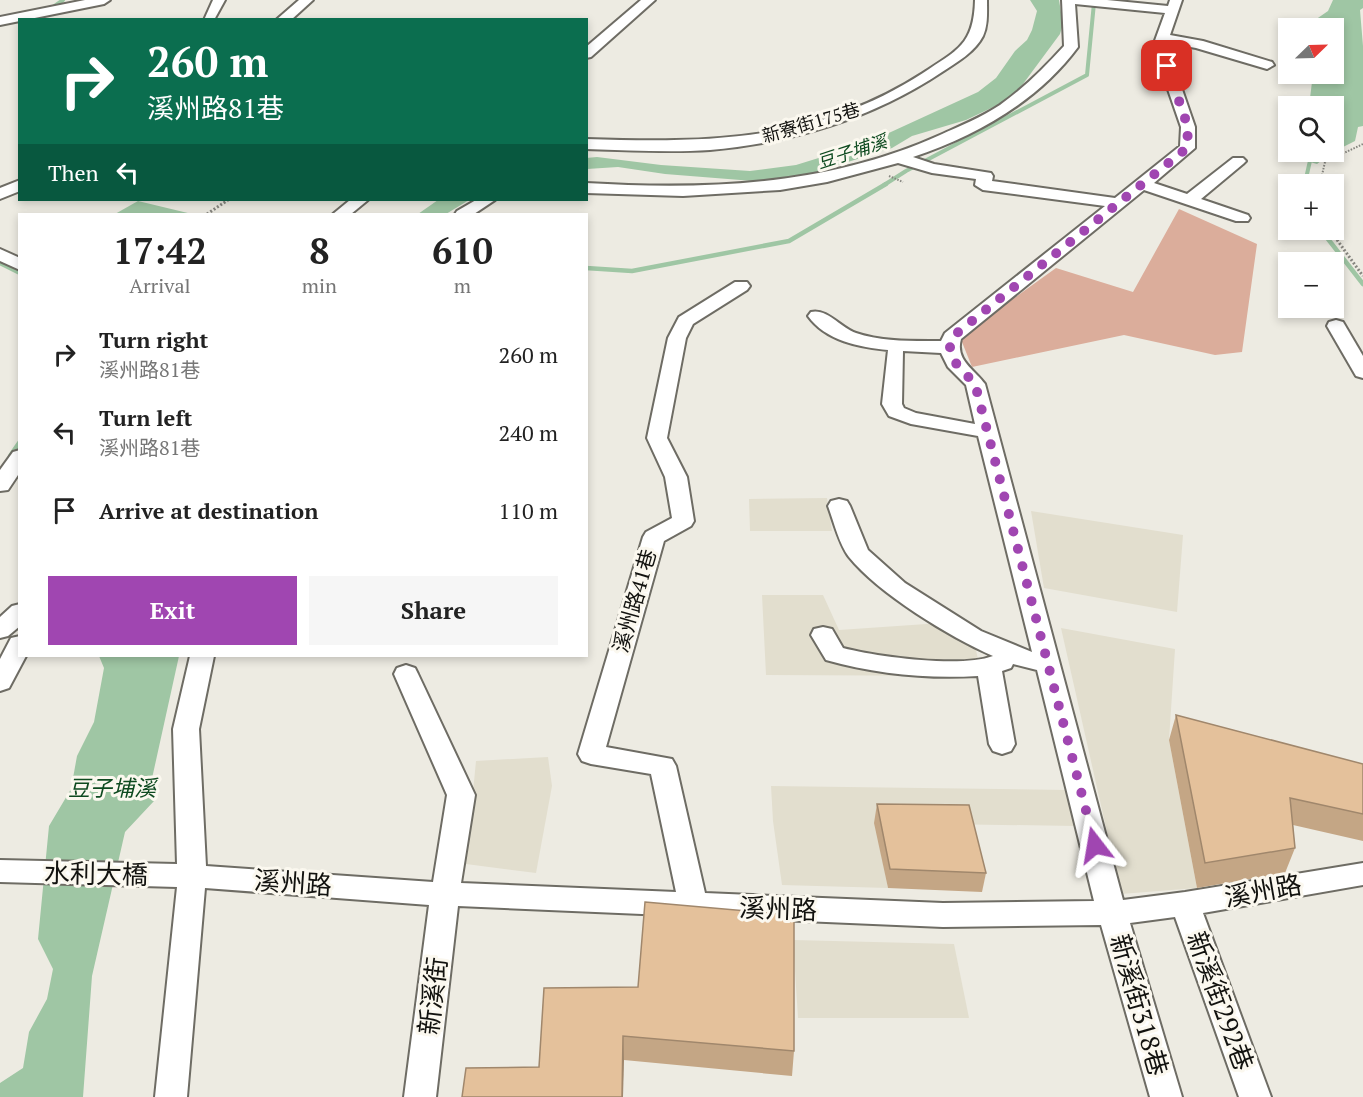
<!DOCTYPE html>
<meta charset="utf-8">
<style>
:root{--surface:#fff;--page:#f6f6f6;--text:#222;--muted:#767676;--accent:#a046b1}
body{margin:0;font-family:"PT Serif","Noto Sans TC",serif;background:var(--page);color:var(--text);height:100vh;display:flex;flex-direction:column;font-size:22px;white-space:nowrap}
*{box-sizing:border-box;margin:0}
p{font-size:20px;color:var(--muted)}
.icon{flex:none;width:33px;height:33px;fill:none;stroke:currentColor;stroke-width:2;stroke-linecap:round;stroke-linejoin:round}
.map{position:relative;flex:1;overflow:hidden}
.sheet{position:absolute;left:18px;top:213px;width:570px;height:444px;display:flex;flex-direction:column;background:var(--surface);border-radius:0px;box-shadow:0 3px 9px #0003}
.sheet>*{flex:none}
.guide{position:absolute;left:18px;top:18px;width:570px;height:183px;border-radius:0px;box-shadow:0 3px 9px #0003;background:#0b6e4f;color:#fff;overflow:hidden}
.needle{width:39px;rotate:67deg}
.fabs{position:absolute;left:1278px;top:18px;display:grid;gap:12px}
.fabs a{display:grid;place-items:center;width:66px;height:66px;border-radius:0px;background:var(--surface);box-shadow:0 3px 9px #0003;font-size:30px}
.pin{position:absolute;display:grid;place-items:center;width:51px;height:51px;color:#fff;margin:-26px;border-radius:12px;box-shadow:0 3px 9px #0006}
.me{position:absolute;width:66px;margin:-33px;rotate:346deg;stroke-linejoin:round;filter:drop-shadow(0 0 4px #0008)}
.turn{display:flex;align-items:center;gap:21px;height:126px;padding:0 30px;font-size:27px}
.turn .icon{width:78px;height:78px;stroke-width:2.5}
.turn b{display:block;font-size:42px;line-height:51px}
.then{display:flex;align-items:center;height:57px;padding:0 30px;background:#0003;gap:12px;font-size:22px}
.eta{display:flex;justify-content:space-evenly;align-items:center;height:102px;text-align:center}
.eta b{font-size:36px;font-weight:700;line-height:42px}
.primary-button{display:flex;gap:12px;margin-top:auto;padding:12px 30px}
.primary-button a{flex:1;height:69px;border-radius:0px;background:var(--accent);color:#fff;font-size:24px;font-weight:700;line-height:69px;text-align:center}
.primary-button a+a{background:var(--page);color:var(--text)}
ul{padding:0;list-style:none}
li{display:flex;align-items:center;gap:18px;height:78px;padding:0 30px}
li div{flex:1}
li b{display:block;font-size:22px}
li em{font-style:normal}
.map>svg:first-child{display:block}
</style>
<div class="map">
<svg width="1363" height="1097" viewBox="0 0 1363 1097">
<rect width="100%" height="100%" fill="#edebe2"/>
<g fill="#e2dece">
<path d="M827,498L832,531H750L749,499Z"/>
<path d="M1031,511L1183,535L1177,612L1044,588Z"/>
<path d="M762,595H823L839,630L941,623L974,642L982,676L766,675Z"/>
<path d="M1061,628L1175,649L1169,740L1197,888L1121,894Z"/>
<path d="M548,757L552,786L536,873L466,864L476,761Z"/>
<path d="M771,786L1067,790L1076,826L875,823L888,888L782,885L773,821Z"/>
<path d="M793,940L954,944L969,1018H798Z"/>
</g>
<path fill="#dbad9b" d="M1179,209L1257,244L1242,352L1215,355L1124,335L972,367L960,337L1056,268L1133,292Z"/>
<g fill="#9fc6a4">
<path d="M1030,0H1059L1063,24L1060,34L1023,84L1006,101L966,120L912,136L892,148L810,174L753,181L665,174L618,167L587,169L586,158L597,157L661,165L750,171L796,165L867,143L978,92L996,78L1015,51L1027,40L1032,30L1037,11Z"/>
<path d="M1333,0H1363V8L1360,10L1363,46V126L1358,127L1355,141L1331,153L1317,164L1303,160L1304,152H1334V106H1309L1313,74H1334V28H1315V20L1328,11Z"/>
<path d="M438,200H469L446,214H418Z"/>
<path d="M138,201L192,214H115Z"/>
<path d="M99,656H179L151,783L154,801L125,832L92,976L83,1097H0V1083L23,1068L29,1032L47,999L53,969L38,939L49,826L71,789L77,756L94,722L104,668Z"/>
</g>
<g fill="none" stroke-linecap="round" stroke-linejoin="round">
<g stroke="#9fc6a4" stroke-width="4">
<path d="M49,10L63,0"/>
<path d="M1310,184L1307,174L1312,152"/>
<path d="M884,185L906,171L1087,75L1094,3L1091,0"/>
</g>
<g stroke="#9fc6a4" stroke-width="4.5">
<path d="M1321,230L1363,284"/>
<path d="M0,263L20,273"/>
<path d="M586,268L632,271L789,241L886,184"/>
</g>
<path stroke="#9fc6a4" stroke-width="6" d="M11,456L20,443"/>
<defs>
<g id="minor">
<path d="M85,0H110L104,4L0,25V17Z"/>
<path d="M213,0H225L214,20H204Z"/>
<path d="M299,0H313L291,20H276Z"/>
<path d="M641,0H655L591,57L586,58V47Z"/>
<path d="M975,0H987C987,12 988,25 983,36C975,52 956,63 942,72C873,118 792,143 710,150C669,153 628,150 586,149V139C709,143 816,142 923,73C957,50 974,45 975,0Z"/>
<path d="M1062,0H1107L1168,6L1170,0H1182L1170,35L1203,41L1272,62L1274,65L1267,69L1196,48L1168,43L1167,46L1195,127V148L1154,183L1187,194L1233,158H1243L1246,161L1243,164L1201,199L1248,215L1250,218L1248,221H1236L1144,190L961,339C955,360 974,369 985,384L1123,900L1185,892L1363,863V885L1203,913L1271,1097H1239L1175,917L1130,923L1182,1097H1150L1101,925L943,927L458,906L436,1097H404L429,905L205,888L187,1097H155L177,887L0,882V860L177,864L173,729L190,656H214L199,729L206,866L433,882L447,795L394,674L397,668L406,665L415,668L418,674L475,795L461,883L676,892L651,774L591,764L582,761L578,754L643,537L646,532L672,518L665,477L647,438L668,338L679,317L735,282H747L750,286L747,290L693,324L686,338L667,438L687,477L694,521L691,526L664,541L606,747L672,759L676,766L705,893L943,903L1094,901L1037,670L1013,664L1011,668L1002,671L1015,744L1011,751L1002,754L993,751L989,744L978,676C926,679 876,674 826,660L811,635L814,629L823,627L832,629L843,648C878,657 961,668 993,656C950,637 879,594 849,557C839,544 834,522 828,506L831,501L839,499L847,501L850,506L868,550L905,583L981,631L1032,652L978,436L911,424L889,416L882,404L888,350C859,347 826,341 808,316L811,312C827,308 841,328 856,333C882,342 914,341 941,341L945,333L1105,206L983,190L975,185L976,179L932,173L898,163L827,182L780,190L683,196L586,193V183C707,190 827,186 940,135C960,126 982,117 1000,105C1024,88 1045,67 1064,46ZM1075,4L1165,13L1153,46L1181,127L1180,146L1115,198L992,181L993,176L991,173L934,164L913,157C976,136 1038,101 1078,47ZM903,351L941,353L948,367L966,385L975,424L916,413L904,408L902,404Z"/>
<path d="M20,180V191L0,199V188Z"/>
<path d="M350,200H368L351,214H333Z"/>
<path d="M476,200H495L474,214H455L457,211Z"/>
<path d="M0,249L20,258V270L0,261Z"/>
<path d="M1336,320L1343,322L1363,356V378L1356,376L1327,326L1329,322Z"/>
<path d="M20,450V472L8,490L0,491V470L13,452Z"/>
<path d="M20,604V626L8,636L0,638V617L12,606Z"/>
<path d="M20,636V656H26L9,688L0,691V659L11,638Z"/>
</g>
</defs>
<use href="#minor" stroke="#6e6c64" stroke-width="4"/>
<g stroke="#86857f" stroke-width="2" stroke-dasharray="1.5 1.5" stroke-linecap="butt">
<path d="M889,176L903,182"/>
<path d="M1320,184L1325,162L1363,144"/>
</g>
<g stroke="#86857f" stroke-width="3" stroke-dasharray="2 2" stroke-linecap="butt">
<path d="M207,214L228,200"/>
<path d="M1330,230L1363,276"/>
</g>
<use href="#minor" fill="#fff" fill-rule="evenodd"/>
</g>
<g fill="#c4a685">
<path d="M1176,715L1363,764V841L1293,825L1295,848L1285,873L1197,888L1169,740Z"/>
<path d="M877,804L986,873L982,892L888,888L874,823Z"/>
<path d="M544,988L794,1051L792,1076L624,1060L539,1067Z"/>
</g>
<path fill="#a0876c" d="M623,1036L624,1060L623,1097H622Z"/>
<g fill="#e4c19b" stroke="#a0876c" stroke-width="1.5">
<path d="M1176,715L1363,764V814L1290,798L1295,848L1205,863Z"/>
<path d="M877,804L969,805L986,873L890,869Z"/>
<path d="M645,902L794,915V1051L623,1036L622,1097H462L466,1068L539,1067L544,988L638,987Z"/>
</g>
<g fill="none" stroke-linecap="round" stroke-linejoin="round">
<path stroke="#a046b1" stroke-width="10" stroke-dasharray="0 18" d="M1095,845L975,384C962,369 944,358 952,337L1187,148L1188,127L1167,66"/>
</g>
<g text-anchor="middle" stroke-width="6" stroke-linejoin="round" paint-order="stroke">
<g font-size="18" fill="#12120f" stroke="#fbf8ef">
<text transform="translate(811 123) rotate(-16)" y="6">新寮街175巷</text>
</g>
<g font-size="18" font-style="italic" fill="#0d4a1f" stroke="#fbf8ef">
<text transform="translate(852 152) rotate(-18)" y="6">豆子埔溪</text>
</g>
<g font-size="21" fill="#12120f" stroke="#fbf8ef">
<text transform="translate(635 601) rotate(-74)" y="7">溪州路41巷</text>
</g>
<g font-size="22" font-style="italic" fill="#0d4a1f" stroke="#fbf8ef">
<text x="112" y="796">豆子埔溪</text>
</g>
<g font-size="26" fill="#12120f" stroke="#fbf8ef">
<text transform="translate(96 874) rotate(1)" y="9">水利大橋</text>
<text transform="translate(293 883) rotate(4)" y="9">溪州路</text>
<text transform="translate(1263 891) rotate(-10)" y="9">溪州路</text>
<text transform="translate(778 909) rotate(2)" y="9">溪州路</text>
<text transform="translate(433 996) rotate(-83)" y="9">新溪街</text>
<text transform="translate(1220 1001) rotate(70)" y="9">新溪街292巷</text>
<text transform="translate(1139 1005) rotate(74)" y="9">新溪街318巷</text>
</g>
</g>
</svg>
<div class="fabs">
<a><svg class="needle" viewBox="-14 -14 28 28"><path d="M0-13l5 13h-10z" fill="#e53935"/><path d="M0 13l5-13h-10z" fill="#767676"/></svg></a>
<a><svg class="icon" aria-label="search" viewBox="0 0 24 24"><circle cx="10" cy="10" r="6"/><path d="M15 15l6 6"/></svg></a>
<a>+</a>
<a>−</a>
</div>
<div class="pin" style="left:1167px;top:66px;background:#d93025"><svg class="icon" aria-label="arrive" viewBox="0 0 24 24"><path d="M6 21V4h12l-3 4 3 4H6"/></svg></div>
<svg class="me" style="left:1095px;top:845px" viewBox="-20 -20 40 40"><path d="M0-17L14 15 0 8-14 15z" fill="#a046b1" stroke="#fff" stroke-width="4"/></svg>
<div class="guide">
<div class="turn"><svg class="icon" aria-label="right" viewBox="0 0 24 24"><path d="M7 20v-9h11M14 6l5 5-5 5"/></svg><div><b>260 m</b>溪州路81巷</div></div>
<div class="then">Then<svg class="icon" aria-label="left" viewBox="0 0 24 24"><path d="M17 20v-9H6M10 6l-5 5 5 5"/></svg></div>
</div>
<section class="sheet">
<div class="eta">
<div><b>17:42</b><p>Arrival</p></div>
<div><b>8</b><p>min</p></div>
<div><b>610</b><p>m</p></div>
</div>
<ul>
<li><svg class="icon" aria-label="right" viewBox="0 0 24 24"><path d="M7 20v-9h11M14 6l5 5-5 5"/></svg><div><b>Turn right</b><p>溪州路81巷</p></div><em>260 m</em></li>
<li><svg class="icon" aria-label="left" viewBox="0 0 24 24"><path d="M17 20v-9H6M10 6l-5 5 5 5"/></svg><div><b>Turn left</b><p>溪州路81巷</p></div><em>240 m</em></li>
<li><svg class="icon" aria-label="arrive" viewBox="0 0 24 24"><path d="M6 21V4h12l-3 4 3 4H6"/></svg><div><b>Arrive at destination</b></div><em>110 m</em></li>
</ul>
<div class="primary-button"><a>Exit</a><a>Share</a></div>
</section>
</div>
